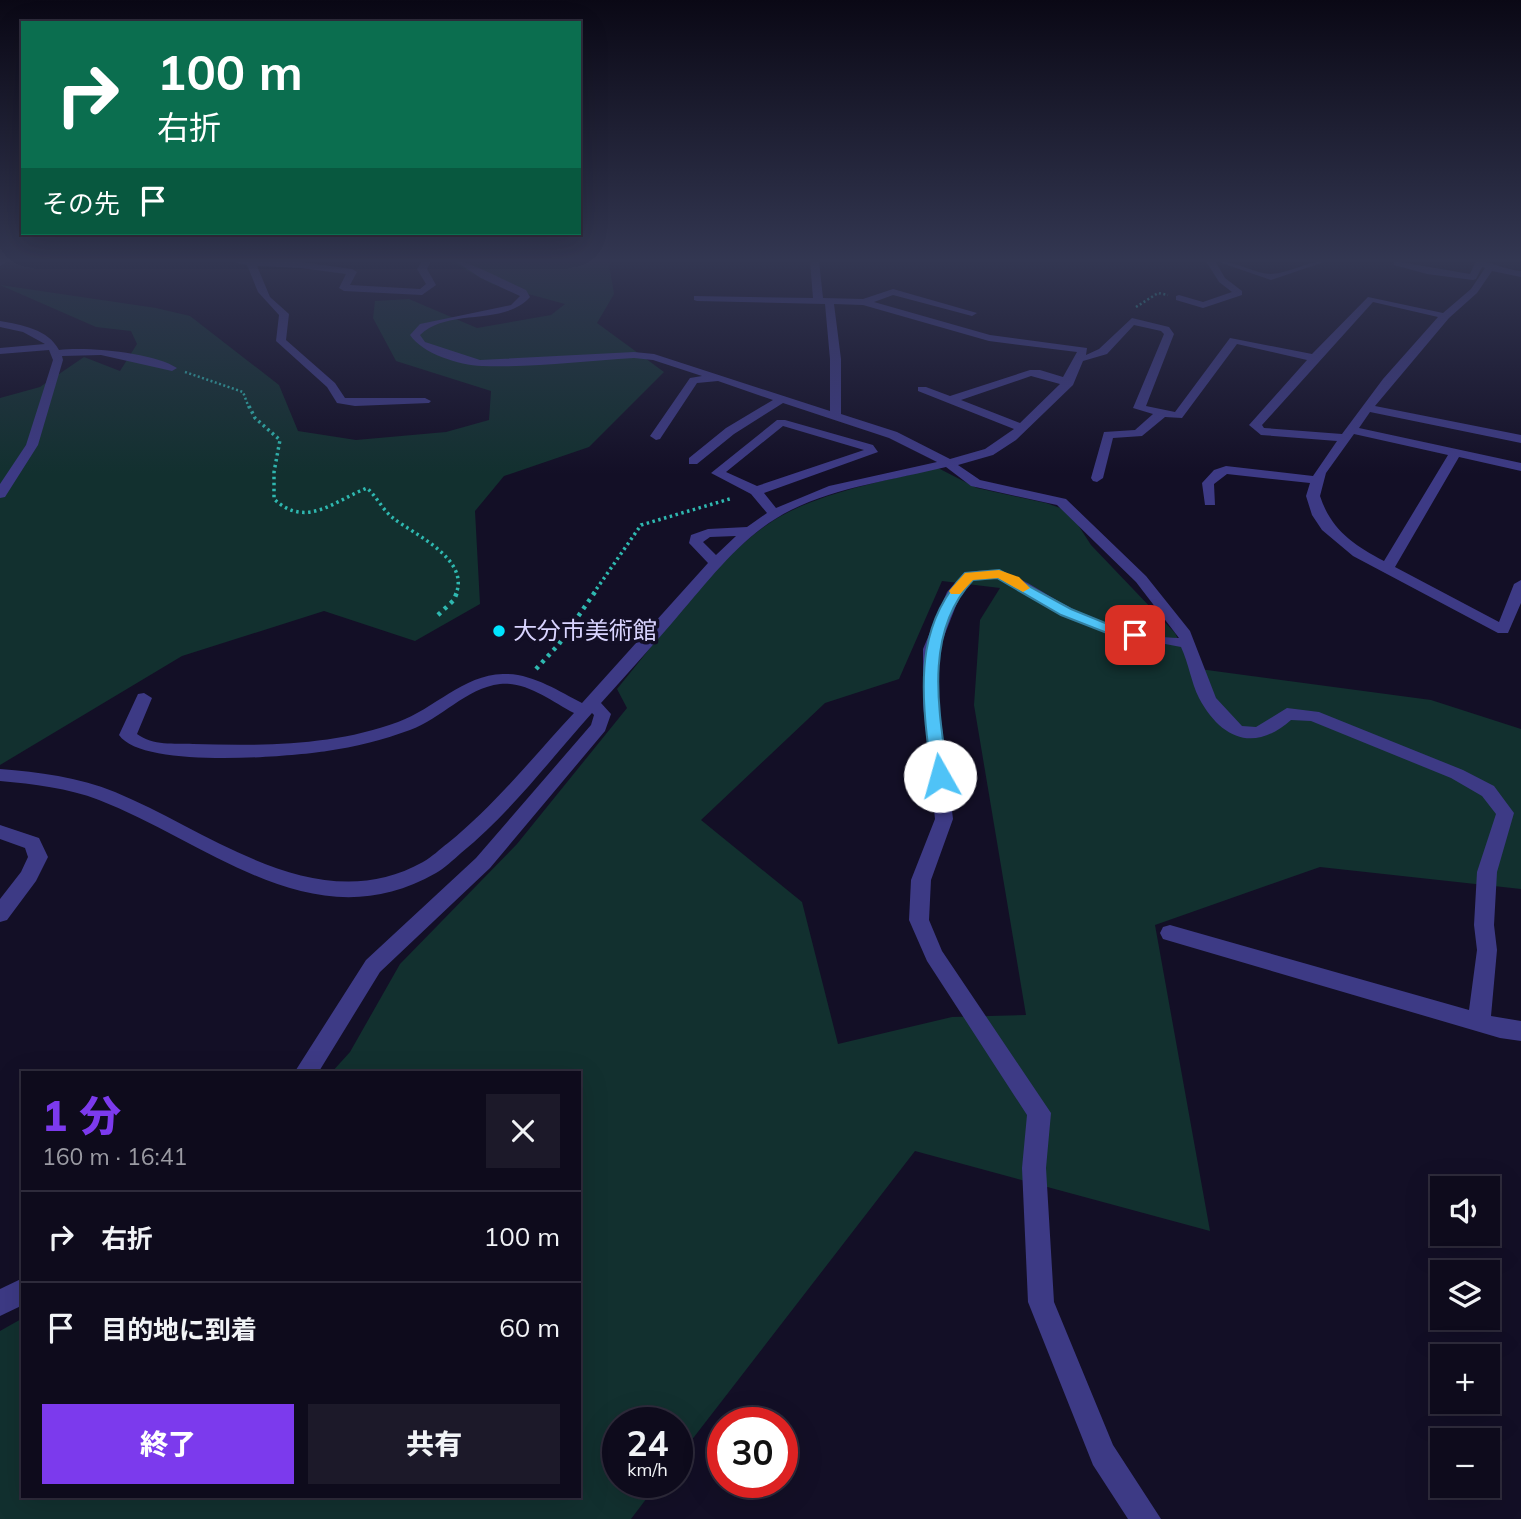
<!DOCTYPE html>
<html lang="ja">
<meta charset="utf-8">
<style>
:root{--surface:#0e0b1c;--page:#1c1929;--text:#f1f3f6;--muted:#9b9ba3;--line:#2e2b3b;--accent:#7c3aed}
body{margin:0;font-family:Mulish,"Noto Sans JP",sans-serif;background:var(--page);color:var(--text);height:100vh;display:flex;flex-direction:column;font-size:26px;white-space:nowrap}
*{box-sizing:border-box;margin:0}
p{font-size:23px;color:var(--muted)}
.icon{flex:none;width:38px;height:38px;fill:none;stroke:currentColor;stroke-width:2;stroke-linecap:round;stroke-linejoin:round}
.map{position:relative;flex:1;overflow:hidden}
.side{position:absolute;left:21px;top:1071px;width:560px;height:427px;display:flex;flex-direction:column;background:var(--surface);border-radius:0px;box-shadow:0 7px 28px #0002,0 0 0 2px var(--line)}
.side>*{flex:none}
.guide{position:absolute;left:21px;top:21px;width:560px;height:214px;border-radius:0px;box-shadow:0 7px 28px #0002,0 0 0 2px var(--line);background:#0b6e4f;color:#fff;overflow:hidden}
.tools{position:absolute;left:1430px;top:1176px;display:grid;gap:14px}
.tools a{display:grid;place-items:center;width:70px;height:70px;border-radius:0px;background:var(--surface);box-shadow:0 7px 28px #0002,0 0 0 2px var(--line);font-size:35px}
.speed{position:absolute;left:602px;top:1407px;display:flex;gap:14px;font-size:35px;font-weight:700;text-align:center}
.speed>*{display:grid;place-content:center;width:91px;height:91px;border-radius:50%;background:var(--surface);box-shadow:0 7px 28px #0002,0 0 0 2px var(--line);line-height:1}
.speed small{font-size:18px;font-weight:400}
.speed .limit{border:10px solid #d22;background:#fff;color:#111}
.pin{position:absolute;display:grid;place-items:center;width:60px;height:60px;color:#fff;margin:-30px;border-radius:14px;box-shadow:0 4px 10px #0006}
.me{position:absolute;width:77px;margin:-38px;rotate:353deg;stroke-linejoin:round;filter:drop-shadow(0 0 5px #0008)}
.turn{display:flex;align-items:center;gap:24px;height:147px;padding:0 21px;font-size:32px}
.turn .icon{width:91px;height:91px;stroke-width:2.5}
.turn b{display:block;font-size:49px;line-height:60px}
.then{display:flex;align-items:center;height:66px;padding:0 21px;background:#0003;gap:14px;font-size:26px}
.round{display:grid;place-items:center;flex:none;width:74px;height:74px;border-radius:0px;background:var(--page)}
.overview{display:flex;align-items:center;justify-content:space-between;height:119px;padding:0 21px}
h1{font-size:42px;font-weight:800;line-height:52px;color:var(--accent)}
.cta{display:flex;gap:14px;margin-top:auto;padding:14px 21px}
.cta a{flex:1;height:80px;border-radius:0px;background:var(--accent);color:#fff;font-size:28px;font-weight:800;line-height:80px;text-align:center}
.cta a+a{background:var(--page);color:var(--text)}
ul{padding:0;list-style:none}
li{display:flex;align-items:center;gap:21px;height:91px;padding:0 21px;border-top:2px solid var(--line)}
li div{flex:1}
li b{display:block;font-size:26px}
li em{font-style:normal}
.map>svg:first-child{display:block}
</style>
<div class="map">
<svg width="1521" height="1519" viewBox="0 0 1521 1519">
<rect width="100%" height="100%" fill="#130f26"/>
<g fill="#12302f" fill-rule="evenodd">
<path d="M449,261H612L609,264L614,294L597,323L664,372L589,447L504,476L475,511L480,604L415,641L324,611L182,656L0,765V398L40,387L84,357L120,371L137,344L131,331L96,327L0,285L156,308L190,316L279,385L298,431L356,440L446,432L489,420L491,391L396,361L373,318L375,301L409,299L477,328L551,315L565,304L492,284Z"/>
<path d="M938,468L977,488L1046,503L1069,511L1091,545L1175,633L1192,668L1431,700L1521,729V889L1320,867L1155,925L1210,1231L915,1151L677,1459V1423H618V1482H659L631,1519H0V1331L23,1318V1496H579V1073H331L350,1052L400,964L517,844L627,708L617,689C661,637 723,548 781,516C829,490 886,481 938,468ZM942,581L1000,588L980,620L974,705L1026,1015L952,1017L838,1044L802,902L701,820L825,703L899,679Z"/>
</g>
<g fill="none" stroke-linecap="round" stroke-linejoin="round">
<g stroke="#2fb8b0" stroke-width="2.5" stroke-dasharray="2 2.5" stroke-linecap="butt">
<path d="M1136,307L1158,293L1168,295"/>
<path d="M185,372L243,392L249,408"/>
</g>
<g stroke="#2fb8b0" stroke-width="3.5" stroke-dasharray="2.5 3.5" stroke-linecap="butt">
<path d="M249,406L255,418L280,440L274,472V499C306,529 334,501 367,488C377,497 382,509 393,518C415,535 470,559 456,594"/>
<path d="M593,594L641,525L733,498"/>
</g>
<g stroke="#2fb8b0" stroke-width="4.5" stroke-dasharray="3.5 5" stroke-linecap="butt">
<path d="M438,615L454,600L457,592"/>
<path d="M536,669L559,644L595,592"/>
</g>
<g fill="#3d3a85" fill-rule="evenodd">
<path d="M0,261H8L0,266Z"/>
<path d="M229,261L301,262L352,269L357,272L350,285L420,289L426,284L417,269L422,261H431L427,269L436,285L422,295L344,291L339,288L346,274L301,268L257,266L270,297L289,314L286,340L335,383L345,398H425L431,401L429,403L355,406L337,403L327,387L276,341L279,315L258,292L247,265Z"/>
<path d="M455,261C470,261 509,283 526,290L530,297C503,327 449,307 420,335L425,342L480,360L634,352L654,354L830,411V359L825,304L697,301L694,300V296L813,298L810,261H819L823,298L863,299L893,289L977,313L972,316L893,295L874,302L990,335L1087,348L1086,355L1099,349L1132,318L1169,327L1174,334L1146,406L1175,412L1230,338L1312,354L1368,297L1443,313L1471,289L1485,268L1482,267L1476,279L1473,280L1427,274L1394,265V261L1470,274L1476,261C1492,261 1505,270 1521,271V277L1492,271L1477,293L1449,318L1375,406L1521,435V443L1370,412L1359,428L1521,463V471L1459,457L1395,567L1499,622L1514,584L1521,580V603L1508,633H1498L1353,556L1322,530L1312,515L1306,496L1310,483L1227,474L1214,484L1215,505H1205L1202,483L1214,470L1226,466L1313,476L1337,441L1261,435L1249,425L1307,360L1237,344L1182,418L1165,417L1142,436L1113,438L1103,478L1097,482L1093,481L1091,478L1104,432L1135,430L1153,414L1133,408L1164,334L1161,331L1134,325L1107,354L1083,361L1073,385L1016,440L993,455L958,465L980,480L1066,499L1146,576L1190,631L1216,698L1242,726L1256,727L1287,708L1319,712L1463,770L1494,786L1514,813L1497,872L1494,925L1497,950L1491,1016L1521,1021V1041L1500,1038L1163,939L1160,933L1163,927L1170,925L1469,1010L1477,950L1474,925L1477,872L1496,814L1482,796L1451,778L1311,721L1291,720C1254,753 1221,739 1199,698C1191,682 1189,664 1181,647L1107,633L1061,615L996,578L973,580L961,593L939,649V703L953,819L931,880L929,920L942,951L1051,1113L1046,1168L1054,1302L1113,1445L1161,1519H1128L1093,1465L1028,1302L1022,1168L1027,1115L927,961L909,920L911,880L935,819L923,703V649L947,592L964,573C1009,562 1031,588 1069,607C1098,623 1146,638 1179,638L1136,582L1057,505L971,486L946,467C894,480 840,486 791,510C741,535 708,582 672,623C649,650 625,676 601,703L611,714L605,731L490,868L380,972L318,1073H294L366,960L476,858L591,725L594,715L592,713C550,760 510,813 461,853C453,860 445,868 436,873C314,943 210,843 99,800C68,788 34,784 0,781V769C39,772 78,777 115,792C210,831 317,921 423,862C432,857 440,849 448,843C495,805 533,757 574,713C551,701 526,681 500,684C466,688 441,719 410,730C383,740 355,747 327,751C288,757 142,769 119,735L138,694L144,693L152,698L137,734C153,746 174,743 193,744C262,746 333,746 398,722C434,709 463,675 503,674C532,673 558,691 582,703L708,563L689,543L691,535L708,529L747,527L767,513L751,494L711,473L777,420H785L873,445L878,452L764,493L776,508L829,486L937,462L889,438L783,403L734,434L697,464H689V458L726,428L773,400L718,381L697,383L660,439L656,440L650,436L690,378L702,376L653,360L634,358C584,361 532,368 482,366C459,365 423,354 410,335L420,324L511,305L520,296L481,278ZM1373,302L1438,317L1383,379L1342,434L1264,428L1262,425ZM834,304L863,305L989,341L1077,352L1063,377L1040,370H1030L950,396L926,387H918V391L1014,429L985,449L950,459L897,432L841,414V359ZM1031,376L1060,384L1020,423L961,400ZM783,426L864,450L757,486L726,472ZM1354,434L1448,455L1384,561C1354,545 1331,530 1320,496L1326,473ZM736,536L716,555L703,542L710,537Z"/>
<path d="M1206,261H1215L1225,278L1242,291V295L1203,308L1176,300V296L1179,295L1203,302L1232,292L1219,282Z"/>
<path d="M1216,261C1236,261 1256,274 1271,274C1290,273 1307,261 1327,261L1271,280Z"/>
<path d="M0,321C22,325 48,329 59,350C86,346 156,353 177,368L172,371L101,355L62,356L63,360L38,445L5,497L0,498V484L26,445L53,360L49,350L0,354V348L45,344L23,332L0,327Z"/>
<path d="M0,825L39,838L48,857L36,881L7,920L0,922V899L21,872L28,857L25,848L0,839Z"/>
<path d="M23,1278V1305L0,1316V1289Z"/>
</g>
</g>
<linearGradient id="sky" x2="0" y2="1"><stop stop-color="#0a0815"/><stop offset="0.55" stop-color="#333752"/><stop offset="1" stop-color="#333752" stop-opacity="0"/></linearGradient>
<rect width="1521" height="474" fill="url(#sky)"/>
<path fill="#4fc3f7" stroke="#337fa1" stroke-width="2" d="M999,570L1071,609L1115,627L1140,632L1142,635L1135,640L1107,633L1061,615L997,578L973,580C923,633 939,711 948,776L940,782L934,780C928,768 929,751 927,737C920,677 920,620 965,573Z"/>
<path fill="#f59e0b" d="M999,570L1019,577L1030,588L1023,592L998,578L973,580L960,594H951L949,591L965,573Z"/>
<circle fill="#00e5ff" stroke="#130f26" stroke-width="2.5" cx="499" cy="631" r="7"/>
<g text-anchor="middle" stroke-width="7" stroke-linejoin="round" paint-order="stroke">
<g font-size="24" fill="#d9d4ff" stroke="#130f26" text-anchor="start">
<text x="513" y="639">大分市美術館</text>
</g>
</g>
</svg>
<div class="tools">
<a><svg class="icon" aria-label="sound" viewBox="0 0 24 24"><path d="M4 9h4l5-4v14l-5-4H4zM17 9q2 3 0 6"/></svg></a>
<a><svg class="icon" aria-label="layers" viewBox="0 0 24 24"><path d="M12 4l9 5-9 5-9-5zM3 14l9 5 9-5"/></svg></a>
<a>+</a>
<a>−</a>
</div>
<div class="speed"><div>24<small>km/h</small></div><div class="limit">30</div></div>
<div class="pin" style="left:1135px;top:635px;background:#d93025"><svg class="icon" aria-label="arrive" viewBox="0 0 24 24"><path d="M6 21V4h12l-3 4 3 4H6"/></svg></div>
<svg class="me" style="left:940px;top:776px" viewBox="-20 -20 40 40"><circle r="19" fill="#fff"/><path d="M0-13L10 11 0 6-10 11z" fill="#4fc3f7"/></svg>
<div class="guide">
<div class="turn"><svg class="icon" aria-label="right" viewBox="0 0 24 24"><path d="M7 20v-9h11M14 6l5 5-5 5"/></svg><div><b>100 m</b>右折</div></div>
<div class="then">その先<svg class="icon" aria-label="arrive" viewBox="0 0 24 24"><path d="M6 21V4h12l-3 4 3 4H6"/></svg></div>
</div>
<section class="side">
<div class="overview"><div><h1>1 分</h1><p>160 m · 16:41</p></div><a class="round"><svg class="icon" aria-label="close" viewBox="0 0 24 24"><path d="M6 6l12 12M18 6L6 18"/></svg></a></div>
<ul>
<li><svg class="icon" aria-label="right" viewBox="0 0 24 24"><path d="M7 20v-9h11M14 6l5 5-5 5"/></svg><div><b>右折</b></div><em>100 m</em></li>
<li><svg class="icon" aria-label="arrive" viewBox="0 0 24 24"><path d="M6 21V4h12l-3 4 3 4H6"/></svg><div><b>目的地に到着</b></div><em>60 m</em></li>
</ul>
<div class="cta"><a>終了</a><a>共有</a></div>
</section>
</div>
